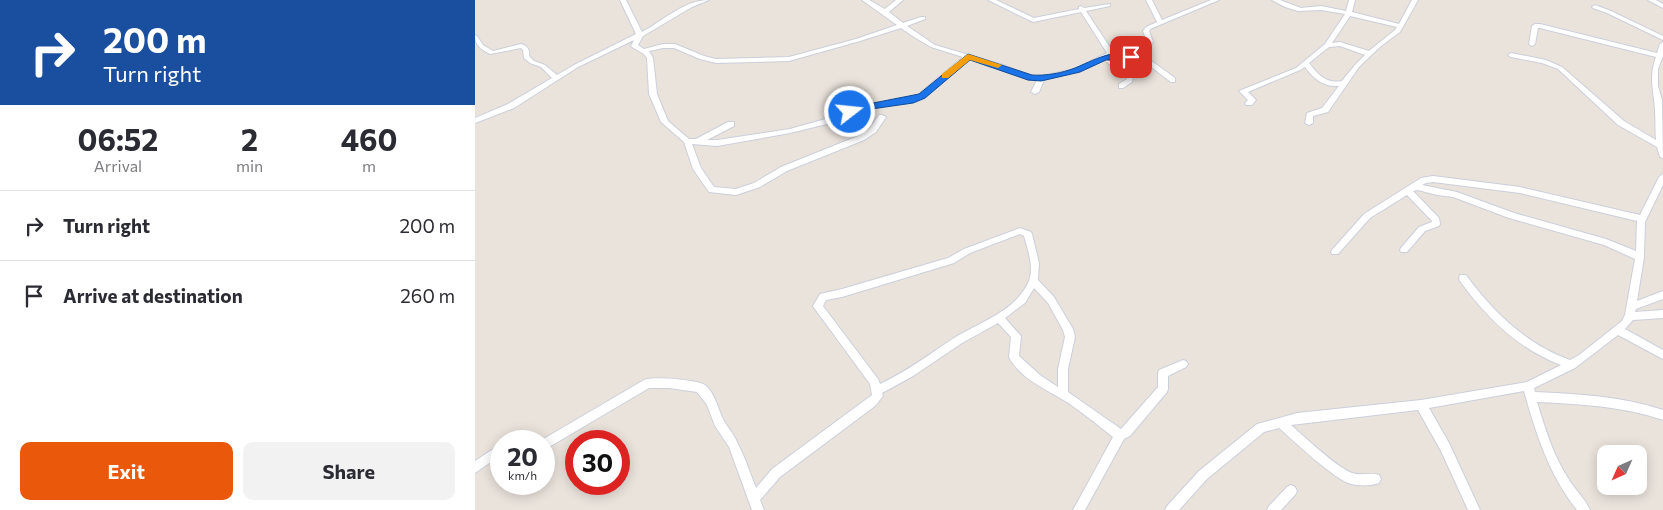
<!DOCTYPE html>
<style>
:root{--surface:#fff;--page:#f2f2f3;--text:#2b2b33;--muted:#7c7c81;--line:#e1e1e2;--accent:#ea580c}
body{margin:0;font-family:Commissioner,sans-serif;background:var(--page);color:var(--text);height:100vh;display:flex;flex-direction:column;font-size:19px;white-space:nowrap}
*{box-sizing:border-box;margin:0}
p{font-size:16px;color:var(--muted)}
.icon{flex:none;width:28px;height:28px;fill:none;stroke:currentColor;stroke-width:2;stroke-linecap:round;stroke-linejoin:round}
.map{position:relative;flex:1;overflow:hidden}
.side{display:flex;flex-direction:column;background:var(--surface);width:475px}
.side>*{flex:none}
.banner{background:#1a4fa0;color:#fff;overflow:hidden}
.needle{width:32px;rotate:225deg}
.controls{position:absolute;left:1122px;top:445px;display:grid;gap:10px}
.controls a{display:grid;place-items:center;width:50px;height:50px;border-radius:10px;background:var(--surface);box-shadow:0 2px 12px #0003;font-size:25px}
.speed{position:absolute;left:15px;top:430px;display:flex;gap:10px;font-size:25px;font-weight:700;text-align:center}
.speed>*{display:grid;place-content:center;width:65px;height:65px;border-radius:50%;background:var(--surface);box-shadow:0 2px 12px #0003;line-height:1}
.speed small{font-size:12px;font-weight:400}
.speed .limit{border:8px solid #d22;background:#fff;color:#111}
.pin{position:absolute;display:grid;place-items:center;width:42px;height:42px;color:#fff;margin:-21px;border-radius:10px;box-shadow:0 2px 8px #0006}
.me{position:absolute;width:55px;margin:-28px;rotate:74deg;stroke-linejoin:round;filter:drop-shadow(0 0 4px #0008)}
.turn{display:flex;align-items:center;gap:18px;height:105px;padding:0 20px;font-size:22px}
.turn .icon{width:65px;height:65px;stroke-width:2.5}
.turn b{display:block;font-size:35px;line-height:42px}
.eta{display:flex;justify-content:space-evenly;align-items:center;height:85px;text-align:center}
.eta b{font-size:30px;font-weight:700;line-height:35px}
.action{display:flex;gap:10px;margin-top:auto;padding:10px 20px}
.action a{flex:1;height:58px;border-radius:10px;background:var(--accent);color:#fff;font-size:20px;font-weight:700;line-height:58px;text-align:center}
.action a+a{background:var(--page);color:var(--text)}
ul{padding:0;list-style:none}
li{display:flex;align-items:center;gap:15px;height:70px;padding:0 20px;border-top:1px solid var(--line)}
li div{flex:1}
li b{display:block;font-size:19px}
li em{font-style:normal}
main{display:flex;flex:1;min-height:0}
.map>svg:first-child{display:block}
</style>
<main>
<section class="side">
<div class="banner">
<div class="turn"><svg class="icon" aria-label="right" viewBox="0 0 24 24"><path d="M7 20v-9h11M14 6l5 5-5 5"/></svg><div><b>200 m</b>Turn right</div></div>
</div>
<div class="eta">
<div><b>06:52</b><p>Arrival</p></div>
<div><b>2</b><p>min</p></div>
<div><b>460</b><p>m</p></div>
</div>
<ul>
<li><svg class="icon" aria-label="right" viewBox="0 0 24 24"><path d="M7 20v-9h11M14 6l5 5-5 5"/></svg><div><b>Turn right</b></div><em>200 m</em></li>
<li><svg class="icon" aria-label="arrive" viewBox="0 0 24 24"><path d="M6 21V4h12l-3 4 3 4H6"/></svg><div><b>Arrive at destination</b></div><em>260 m</em></li>
</ul>
<div class="action"><a>Exit</a><a>Share</a></div>
</section>
<div class="map">
<svg width="1188" height="510" viewBox="0 0 1188 510">
<rect width="100%" height="100%" fill="#eae3dc"/>
<g fill="none" stroke-linecap="round" stroke-linejoin="round">
<defs>
<g id="minor">
<path d="M145,0H151L167,32C188,21 209,0 234,0L217,7L168,36L163,45L169,49L188,44H200L229,56L241,59L314,57L381,39L422,25L387,0H394L410,9L421,0H428L414,12L428,23L446,17H450V19L432,26L460,45L528,65L557,76H566L600,69L632,53L606,12L558,22L513,0H521L559,18L604,9V7L606,6L609,8L635,4V6L611,11L638,52L672,42L668,31L671,27L682,22L671,0H677L687,20L736,0H744L675,29L674,31L678,42L675,45L637,56L671,57L700,78V82H696L667,60H637L658,76L657,82L648,88H644V84L652,79V77L629,60L604,72L569,80L564,92L560,94L556,92L562,80H554L524,67L494,59L450,98L441,102L389,110L352,124L315,133L242,146L217,144L226,168L239,187L261,189L279,183L306,167L383,136L395,128L404,115H407L411,117L401,132L389,140L312,171L285,187L261,195L234,192L218,169L209,142L186,122L174,94L172,58L169,54L157,47L156,46L159,40L103,67L39,108L0,123V118L33,104L77,78L66,67L55,63L49,58L48,50L46,48L15,54C6,49 0,46 0,35L2,36L8,45L18,51L46,44C53,46 55,50 54,56L59,61L70,65L82,75L99,65L161,34ZM426,28L439,37L456,47L488,57L444,94L436,98L388,106L347,120L315,129L242,140H232L259,126V122H253L221,139H214L193,121L182,94L178,58L174,51L188,48H199L225,59L241,63L314,61L385,41Z"/>
<path d="M797,0H805L826,8L846,6L871,11L874,0H880L877,12L924,24L937,0H943L925,32L906,46L884,67L853,112L838,116V123L834,125L830,123L832,113L847,108L864,86C848,87 839,79 830,67L825,70L773,92L781,100L777,105H771L770,103L773,100L764,91L821,68L850,44L870,14L846,10L823,11L810,7ZM875,16L922,27L920,30L894,51L865,42L857,43ZM865,46L890,55L880,65L867,81C852,84 843,75 834,63L854,47Z"/>
<path d="M1173,0H1181L1188,4V8Z"/>
<path d="M1120,5L1136,11L1188,36V40L1132,13L1118,8L1117,7Z"/>
<path d="M1060,24H1065L1182,53L1185,44L1188,42V56L1183,69V86L1187,100L1188,158L1185,157L1182,147L1143,125L1083,69L1067,63L1036,57L1033,55L1036,53L1071,60L1087,67L1149,121L1181,140C1180,127 1181,113 1179,100C1177,83 1175,74 1181,57L1065,28H1063L1060,44L1057,46L1055,45L1054,44L1057,26Z"/>
<path d="M1188,174V185L1170,222L1169,257L1162,301L1188,291V299L1161,309L1160,312L1188,310V318L1158,320L1150,329L1188,350V359L1143,335L1100,368L1059,388L1060,392C1103,394 1146,396 1188,410V420C1147,406 1105,404 1062,402C1070,428 1078,455 1093,478C1099,489 1110,498 1115,510H1102C1074,475 1061,434 1049,391L954,408L974,443L1005,510H993L966,451L943,410L816,425C831,438 860,466 877,473C885,476 895,472 904,475L906,479L904,483C897,486 884,486 876,484C860,480 819,441 804,428L789,432L732,479L704,510H690L692,506L724,471L782,424L786,423L822,413L946,400L1052,382L1086,365C1043,349 1011,317 985,281L984,278L985,275H991C1019,313 1051,344 1095,360L1104,355L1147,321L1150,315L1160,259L1129,245L1034,218L978,197L962,195L943,190L938,191L964,218L965,224L964,226L950,231L932,252H926L925,250L926,248L944,227L957,222V221L932,195L895,218L863,254H857L856,252L857,250L889,214L946,178L958,176L1045,187L1165,215L1184,177ZM958,182L1045,193L1162,221L1161,251L1131,239L1039,213L982,192L947,185L951,183Z"/>
<path d="M545,228L556,232L557,234L564,263L563,280L579,297L598,329L600,337L593,369V392L646,429L683,387V373L684,370L708,360L711,361L713,364L711,367L693,376V389L692,392L655,436L649,439L610,510H598L638,437C621,424 604,409 585,398C567,387 544,377 534,357L536,337L523,323L487,343L438,376L407,393L408,396L400,406L305,477L285,500L289,510H277L254,447L240,426L232,405L222,392L194,388H174L69,450V441H65L169,380C179,376 222,380 230,385C240,393 243,409 248,419C252,427 259,434 262,442C270,457 275,473 281,488L297,469L397,395L395,384L340,309L338,306L345,294L367,289L473,258L489,249ZM545,234L549,236C553,250 559,267 554,281C541,311 505,322 479,338C455,354 431,372 405,384L403,379L348,306L351,300L367,297L479,263L495,253ZM559,288L573,303L588,330L590,337L583,369V387L565,375L544,356L546,336L530,318L550,303Z"/>
<path d="M46,434L52,437L53,441H34L35,437Z"/>
<path d="M26,444V455L0,473V461Z"/>
<path d="M816,485L820,487L822,491L820,495L806,510H792L794,506L812,487Z"/>
</g>
</defs>
<use href="#minor" stroke="#cbcfda" stroke-width="2"/>
<use href="#minor" fill="#fff" fill-rule="evenodd"/>
</g>
<path fill="#1a73e8" stroke="#114b97" d="M493,54L557,75C571,76 587,73 600,68C615,62 645,45 660,57L656,60H631L605,72L566,81L553,80L495,60L450,98L438,103L389,110L375,115L370,112L388,105L444,94Z"/>
<path fill="#f59e0b" d="M493,54L527,65L523,68L495,60L473,78H467V74Z"/>
</svg>
<div class="controls">
<a><svg class="needle" viewBox="-14 -14 28 28"><path d="M0-13l5 13h-10z" fill="#e53935"/><path d="M0 13l5-13h-10z" fill="#7c7c81"/></svg></a>
</div>
<div class="speed"><div>20<small>km/h</small></div><div class="limit">30</div></div>
<div class="pin" style="left:656px;top:57px;background:#d93025"><svg class="icon" aria-label="arrive" viewBox="0 0 24 24"><path d="M6 21V4h12l-3 4 3 4H6"/></svg></div>
<svg class="me" style="left:375px;top:112px" viewBox="-20 -20 40 40"><circle r="17" fill="#1a73e8" stroke="#fff" stroke-width="3"/><path d="M0-11L8 9 0 5-8 9z" fill="#fff"/></svg>
</div>
</main>
